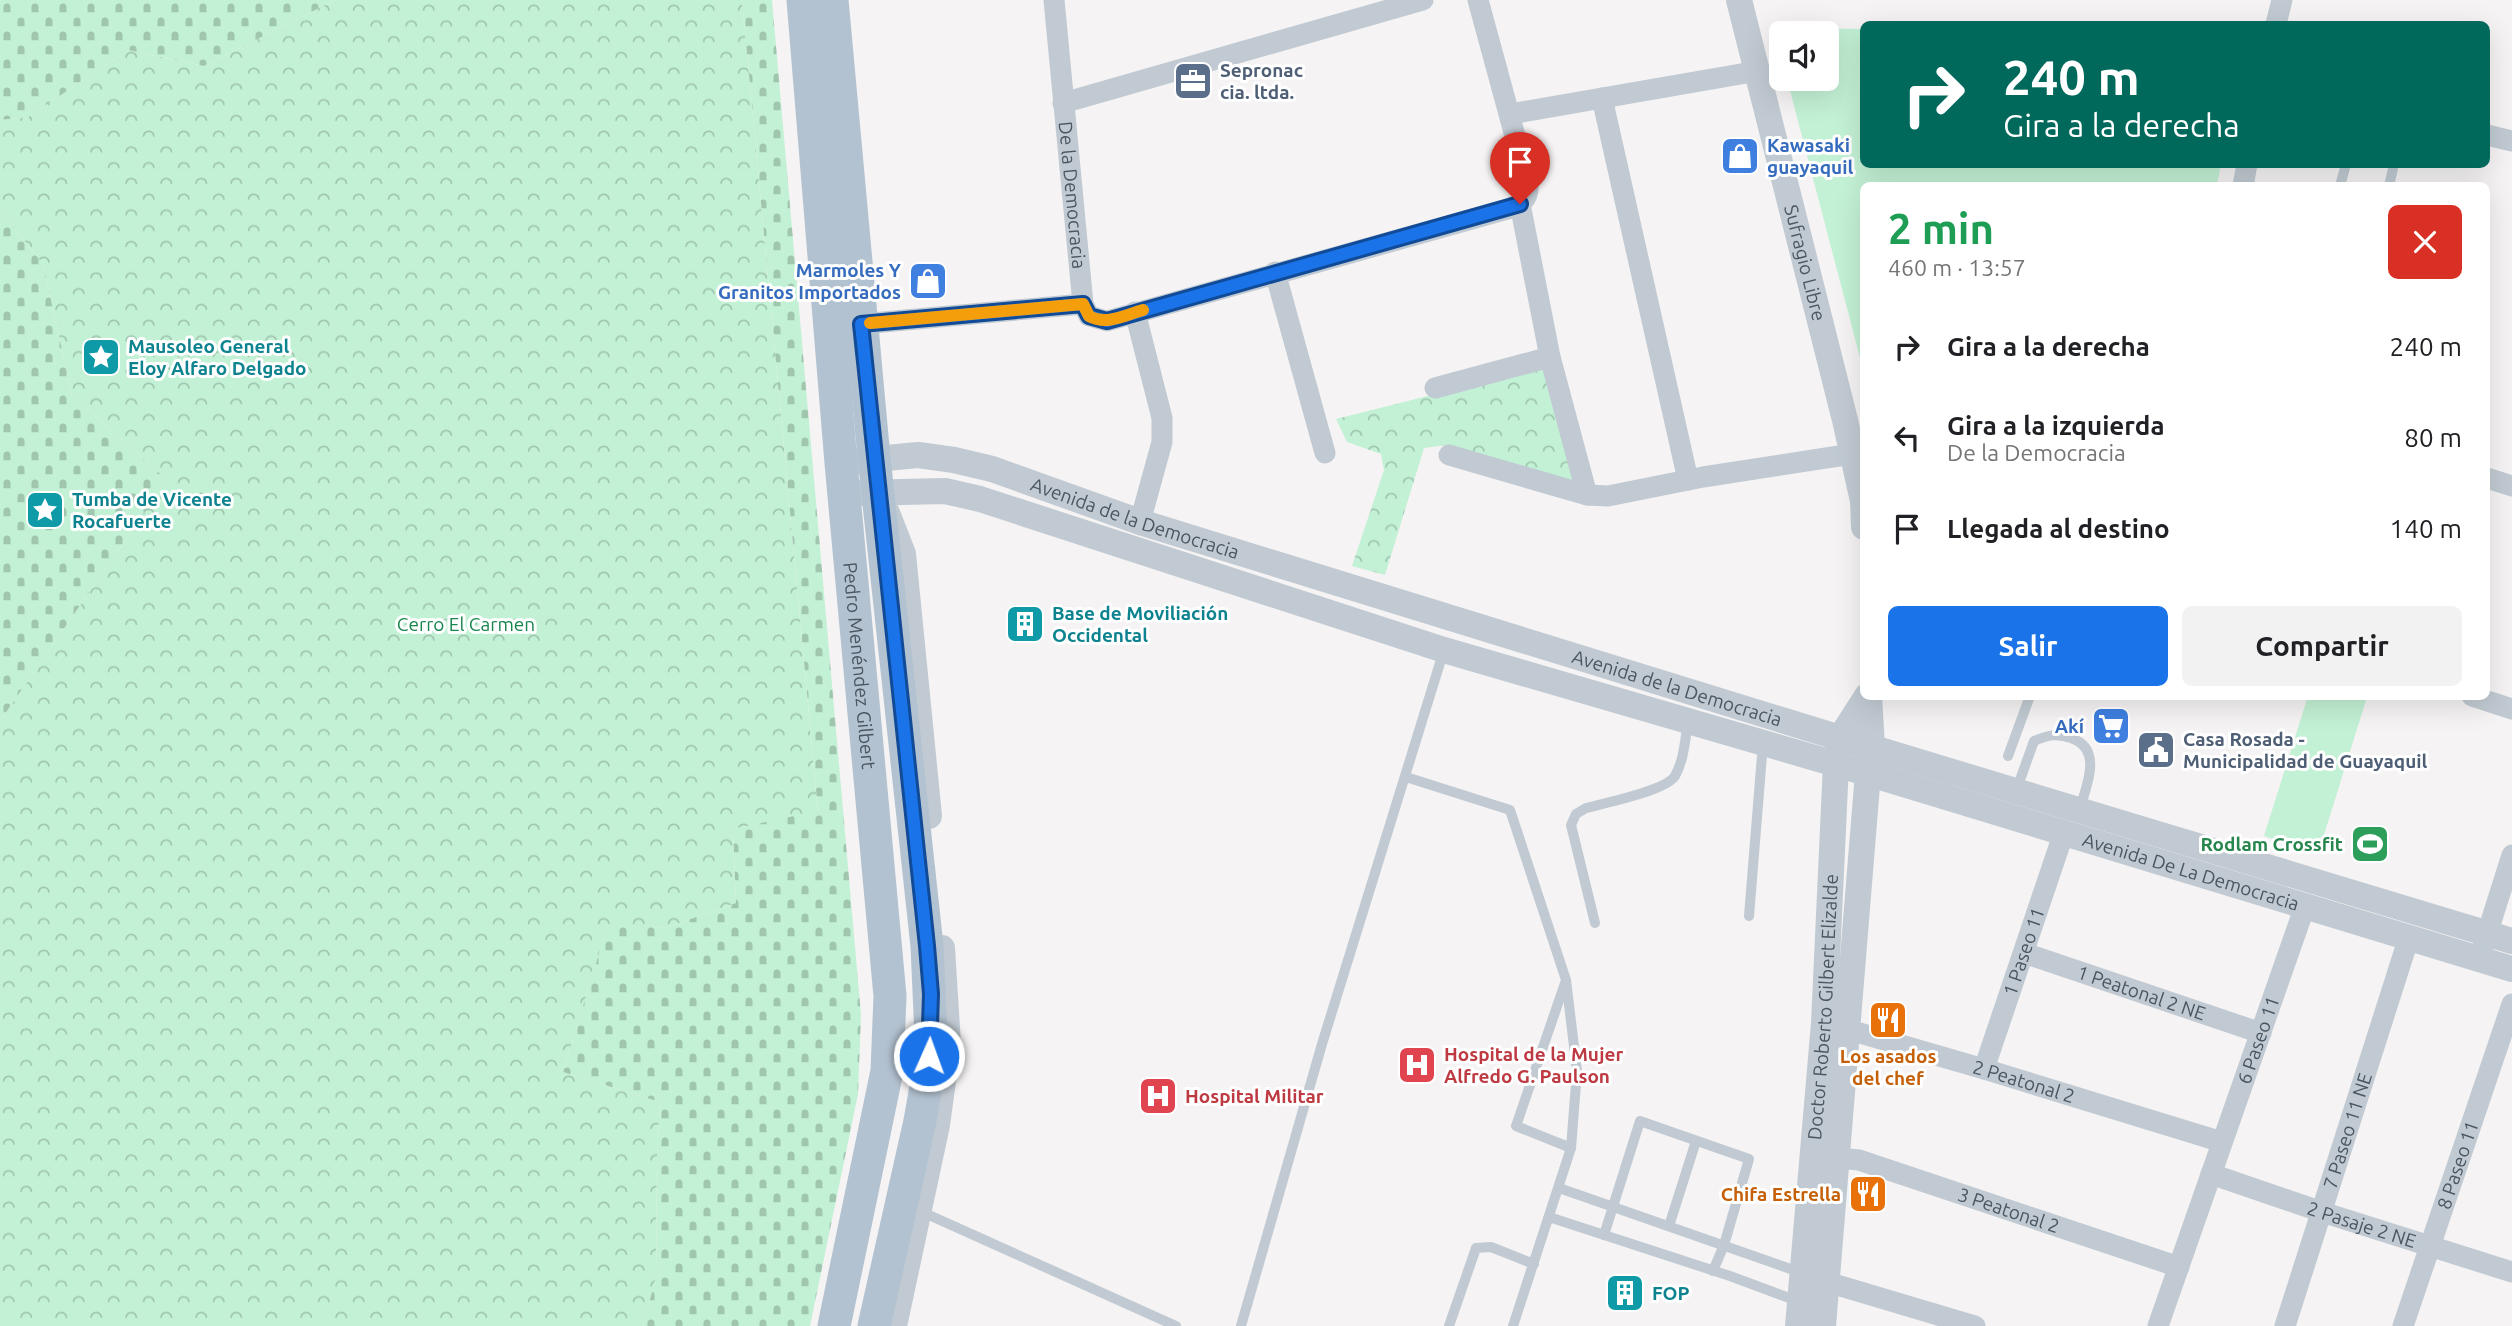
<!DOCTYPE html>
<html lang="es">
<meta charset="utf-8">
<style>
:root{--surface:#fff;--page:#f2f2f2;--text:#202124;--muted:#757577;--accent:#1a73e8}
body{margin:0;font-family:Ubuntu,sans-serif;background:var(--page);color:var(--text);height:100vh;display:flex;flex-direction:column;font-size:26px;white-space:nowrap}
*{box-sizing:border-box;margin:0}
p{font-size:23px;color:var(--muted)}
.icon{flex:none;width:38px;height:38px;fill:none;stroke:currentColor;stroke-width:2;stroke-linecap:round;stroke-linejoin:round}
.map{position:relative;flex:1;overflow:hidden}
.details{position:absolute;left:1860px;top:182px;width:630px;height:518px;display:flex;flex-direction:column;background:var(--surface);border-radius:10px;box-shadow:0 7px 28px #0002}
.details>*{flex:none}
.hud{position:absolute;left:1860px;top:21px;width:630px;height:147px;border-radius:10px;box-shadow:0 7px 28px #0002;background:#00695c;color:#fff;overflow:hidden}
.fabs{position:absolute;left:1769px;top:21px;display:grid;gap:14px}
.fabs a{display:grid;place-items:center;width:70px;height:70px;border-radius:10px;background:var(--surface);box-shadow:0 7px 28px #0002;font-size:35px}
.pin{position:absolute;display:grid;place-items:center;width:60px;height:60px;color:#fff;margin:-72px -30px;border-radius:50% 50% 50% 0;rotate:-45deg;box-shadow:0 0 7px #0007}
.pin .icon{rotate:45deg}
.me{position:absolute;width:77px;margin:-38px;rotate:2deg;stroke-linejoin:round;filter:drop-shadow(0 0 5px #0008)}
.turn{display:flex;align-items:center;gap:24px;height:147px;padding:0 28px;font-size:32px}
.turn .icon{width:91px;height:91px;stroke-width:2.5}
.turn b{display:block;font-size:49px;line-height:60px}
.round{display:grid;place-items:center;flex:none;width:74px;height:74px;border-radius:10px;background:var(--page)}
.head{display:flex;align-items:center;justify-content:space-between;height:119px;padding:0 28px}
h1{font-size:42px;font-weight:700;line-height:52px;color:#1e9e55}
.cta{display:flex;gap:14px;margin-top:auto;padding:14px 28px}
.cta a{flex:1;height:80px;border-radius:10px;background:var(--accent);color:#fff;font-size:28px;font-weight:700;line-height:80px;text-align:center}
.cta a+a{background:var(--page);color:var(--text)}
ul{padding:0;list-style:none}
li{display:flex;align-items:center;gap:21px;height:91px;padding:0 28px}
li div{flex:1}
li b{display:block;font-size:26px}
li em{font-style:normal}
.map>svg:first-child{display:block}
</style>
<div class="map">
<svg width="2512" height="1326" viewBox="0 0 2512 1326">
<defs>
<pattern id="forest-crowns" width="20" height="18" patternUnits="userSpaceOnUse" patternTransform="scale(1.75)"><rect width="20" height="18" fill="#c3f1d5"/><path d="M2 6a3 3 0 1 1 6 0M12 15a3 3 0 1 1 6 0" fill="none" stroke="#a0c6b0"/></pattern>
<pattern id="cemetery-stones" width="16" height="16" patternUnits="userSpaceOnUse" patternTransform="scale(1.75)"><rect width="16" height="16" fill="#c3f1d5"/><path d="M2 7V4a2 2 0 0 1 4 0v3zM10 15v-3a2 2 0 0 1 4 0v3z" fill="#a0c6b0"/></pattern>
</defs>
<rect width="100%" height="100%" fill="#f5f3f3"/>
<g fill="#c3f1d5">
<path d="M1774,28L1864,29V164L2221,165L2217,185L1864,186V373L1787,79H1827V33H1782L1781,56Z"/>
<path d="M2308,696L2367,697L2318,854L2264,836Z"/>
</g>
<g fill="url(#forest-crowns)">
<path d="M335,0H742L818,812L733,829L736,903L665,928L608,925L563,1072L660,1102L657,1157L656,1277L643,1326H0V721L167,480L72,395L43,264L0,211V120L28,117L128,50L204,66Z"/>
<path d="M1543,367L1575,487L1448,445L1424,448L1385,575L1352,566L1384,470L1381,454L1347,442L1336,419Z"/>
</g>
<g fill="url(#cemetery-stones)">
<path d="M0,0H335L204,66L128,50L28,117L0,120Z"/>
<path d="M742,0H772L861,1015L858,1094L810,1326H643L656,1277L657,1157L660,1102L563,1072L608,924L665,928L736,903L733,829L818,811Z"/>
<path d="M0,211L43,264L72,395L167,480L0,721Z"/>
</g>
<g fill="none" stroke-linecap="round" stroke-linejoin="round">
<g stroke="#c1cad2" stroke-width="10">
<path d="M2340,186L2346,164"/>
<path d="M2389,186L2394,164"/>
<path d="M2008,756L2030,696"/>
<path d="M1406,777L1510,810L1566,980L1577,1071L1571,1148L1513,1326"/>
<path d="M2016,791L2034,741C2048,735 2057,733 2071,738C2104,749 2086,787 2079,811"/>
<path d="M1749,916L1763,743"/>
<path d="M1595,923L1571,825L1576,814L1586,808C1604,803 1666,791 1675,776C1684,760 1685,740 1688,722"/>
<path d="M1565,983L1516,1126L1571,1148"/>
<path d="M1559,1188L1802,1273"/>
<path d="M920,1211L1176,1326"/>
<path d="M1549,1217L1730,1276L1800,1302"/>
<path d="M1669,1226L1696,1141"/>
<path d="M1604,1235L1640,1121L1749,1159L1724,1245L1713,1271"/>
<path d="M1241,1326L1322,1044L1444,650"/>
<path d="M1449,1326L1476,1248L1491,1247L1534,1264"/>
</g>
<g stroke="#c1cad2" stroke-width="21">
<path id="s1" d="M1054,0L1083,304L1089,316L1107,321L1508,209C1521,204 1529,200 1528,184L1478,0"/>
<path d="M2276,24L2282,0"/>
<path d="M1602,98L1688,480"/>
<path d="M1063,103L1423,0"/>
<path d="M1510,114L1758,71"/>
<path d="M2487,135L2512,141"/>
<path d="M2243,186L2247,164"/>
<path d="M1520,204L1550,357L1587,495"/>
<path d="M1275,272L1325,453"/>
<path d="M1135,312L1162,418V442L1140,522"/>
<path d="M861,324L1083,304"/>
<path d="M1435,388L1550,357"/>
<path d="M1449,455L1587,495L1608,496L1703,477L1852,454"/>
<path d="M2487,478L2512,486"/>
<path d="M2472,696L2512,709"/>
<path d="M2483,947L2512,855"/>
<path id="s2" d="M2024,953L2261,1033"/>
<path id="s3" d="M1832,1025L1984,1069L2222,1142"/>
<path id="s4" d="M1984,1069L2064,832"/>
<path id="s5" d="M1837,1158L1859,1160L2179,1267"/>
<path id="s6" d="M2211,1174L2322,1212L2512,1272"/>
<path d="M1827,1282L1975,1326"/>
<path id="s7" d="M2158,1326L2305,906"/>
<path id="s8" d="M2285,1326L2409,937"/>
<path id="s9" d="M2403,1326L2512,1004"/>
</g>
<g stroke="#c1cad2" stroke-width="26">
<path id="s10" d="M1739,0L1845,420L1863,501L1864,527"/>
<path id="s11" d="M855,461L918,455L954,460L992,469L1140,522L1840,738L2512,941"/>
<path id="s12" d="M860,493L945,491L980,499L1444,650L1877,776L2512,969"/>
<path d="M887,513L903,554L929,816"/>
<path d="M894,1326L937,1125L948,1044L942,948"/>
<path id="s13" d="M1798,1326L1824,1023L1836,764L1840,738L1867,696"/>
<path d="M1823,1326L1868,773L1872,747L1869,696"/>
</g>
<g stroke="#b3c2d1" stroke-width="33">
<path id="s14" d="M803,0L841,463L890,996L887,1071L834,1326"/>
<path d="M832,0L874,458L927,946L931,1036L928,1075L920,1121L874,1326"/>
</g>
</g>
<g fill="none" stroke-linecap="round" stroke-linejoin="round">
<defs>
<path id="route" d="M929,1056L931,994L927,946L861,324L1083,304L1089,316L1107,321L1520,204"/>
</defs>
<use href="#route" stroke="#114b97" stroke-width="18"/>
<use href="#route" stroke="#1a73e8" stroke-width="12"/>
<path stroke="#f59e0b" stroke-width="12" d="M870,323L1083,304L1089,316C1107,326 1125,315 1143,310"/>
</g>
<defs>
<symbol id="office-square" viewBox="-11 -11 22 22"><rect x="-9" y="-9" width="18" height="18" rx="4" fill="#5c6f8a" stroke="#fff"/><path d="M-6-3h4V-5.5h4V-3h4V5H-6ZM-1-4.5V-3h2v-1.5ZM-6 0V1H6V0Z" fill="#fff"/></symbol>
<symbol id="shop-square" viewBox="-11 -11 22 22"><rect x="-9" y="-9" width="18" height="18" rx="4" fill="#3f7fe0" stroke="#fff"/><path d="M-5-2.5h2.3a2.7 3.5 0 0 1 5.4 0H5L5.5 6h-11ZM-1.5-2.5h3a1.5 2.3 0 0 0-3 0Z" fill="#fff"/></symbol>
<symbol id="sight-square" viewBox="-11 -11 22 22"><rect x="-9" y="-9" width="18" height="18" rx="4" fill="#0f9aa8" stroke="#fff"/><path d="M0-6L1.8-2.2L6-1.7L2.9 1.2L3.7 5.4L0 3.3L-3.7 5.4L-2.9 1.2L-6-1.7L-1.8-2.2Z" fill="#fff"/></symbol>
<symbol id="building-square" viewBox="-11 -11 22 22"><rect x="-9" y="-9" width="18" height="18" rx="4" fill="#0f9aa8" stroke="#fff"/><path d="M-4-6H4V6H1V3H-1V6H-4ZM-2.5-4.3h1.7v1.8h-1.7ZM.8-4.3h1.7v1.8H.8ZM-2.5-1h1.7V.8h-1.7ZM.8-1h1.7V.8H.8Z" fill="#fff"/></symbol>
<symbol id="supermarket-square" viewBox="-11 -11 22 22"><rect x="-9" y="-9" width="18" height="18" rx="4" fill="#3f7fe0" stroke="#fff"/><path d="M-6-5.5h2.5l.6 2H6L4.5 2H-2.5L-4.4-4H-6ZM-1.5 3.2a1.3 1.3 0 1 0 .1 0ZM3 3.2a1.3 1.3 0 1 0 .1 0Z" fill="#fff"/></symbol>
<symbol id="civic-square" viewBox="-11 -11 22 22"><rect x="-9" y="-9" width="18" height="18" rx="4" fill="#5c6f8a" stroke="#fff"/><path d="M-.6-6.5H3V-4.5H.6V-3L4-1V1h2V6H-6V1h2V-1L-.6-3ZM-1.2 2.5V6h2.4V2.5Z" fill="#fff"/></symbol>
<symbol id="stadium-square" viewBox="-11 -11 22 22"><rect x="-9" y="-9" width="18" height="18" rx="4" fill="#2e9e5b" stroke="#fff"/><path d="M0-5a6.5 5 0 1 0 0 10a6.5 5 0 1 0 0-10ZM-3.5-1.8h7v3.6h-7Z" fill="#fff"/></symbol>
<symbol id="restaurant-square" viewBox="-11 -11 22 22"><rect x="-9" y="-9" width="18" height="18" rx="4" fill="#e8710a" stroke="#fff"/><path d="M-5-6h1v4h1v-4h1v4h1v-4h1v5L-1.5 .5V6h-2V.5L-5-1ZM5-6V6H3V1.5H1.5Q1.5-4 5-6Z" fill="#fff"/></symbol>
<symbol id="hospital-square" viewBox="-11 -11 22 22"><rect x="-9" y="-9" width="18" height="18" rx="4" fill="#e0444e" stroke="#fff"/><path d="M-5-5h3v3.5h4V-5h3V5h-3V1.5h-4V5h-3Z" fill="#fff"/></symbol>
</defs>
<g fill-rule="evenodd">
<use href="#office-square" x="1171" y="59" width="44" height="44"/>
<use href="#shop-square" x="1718" y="134" width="44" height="44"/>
<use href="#shop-square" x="906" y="259" width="44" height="44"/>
<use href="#sight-square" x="79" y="335" width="44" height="44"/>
<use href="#sight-square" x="23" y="488" width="44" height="44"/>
<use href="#building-square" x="1003" y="602" width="44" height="44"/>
<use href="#supermarket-square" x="2089" y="704" width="44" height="44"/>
<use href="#civic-square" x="2134" y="728" width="44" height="44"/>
<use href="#stadium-square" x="2348" y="822" width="44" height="44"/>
<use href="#restaurant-square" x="1866" y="998" width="44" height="44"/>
<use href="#hospital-square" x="1395" y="1043" width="44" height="44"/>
<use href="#hospital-square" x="1136" y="1074" width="44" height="44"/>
<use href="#restaurant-square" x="1846" y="1172" width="44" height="44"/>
<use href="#building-square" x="1603" y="1271" width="44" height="44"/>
</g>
<g text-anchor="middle" stroke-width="6" stroke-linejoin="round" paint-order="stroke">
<g font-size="19" font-weight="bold" fill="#4e5e75" stroke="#fff" text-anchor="start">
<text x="1220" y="77">Sepronac<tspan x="1220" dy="22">cia. ltda.</tspan></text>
<text x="2183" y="746">Casa Rosada -<tspan x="2183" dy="22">Municipalidad de Guayaquil</tspan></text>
</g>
<g font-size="19" font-weight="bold" fill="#366cbe" stroke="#fff" text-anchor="end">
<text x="1767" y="152" text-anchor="start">Kawasaki<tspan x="1767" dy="22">guayaquil</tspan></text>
<text x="901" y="277">Marmoles Y<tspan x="901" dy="22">Granitos Importados</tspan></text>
<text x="2084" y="733">Akí</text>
</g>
<g font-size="19" fill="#4a5661" stroke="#fff">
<text dy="7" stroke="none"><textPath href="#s1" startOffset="196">De la Democracia</textPath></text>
<text dy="7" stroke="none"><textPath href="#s10" startOffset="271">Sufragio Libre</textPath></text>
<text dy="7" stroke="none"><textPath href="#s11" startOffset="290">Avenida de la Democracia</textPath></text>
<text dy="7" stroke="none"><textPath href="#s14" startOffset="668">Pedro Menéndez Gilbert</textPath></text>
<text dy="7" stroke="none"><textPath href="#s11" startOffset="858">Avenida de la Democracia</textPath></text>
<text dy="7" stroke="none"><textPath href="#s12" startOffset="1388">Avenida De La Democracia</textPath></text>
<text dy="7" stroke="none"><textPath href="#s4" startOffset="124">1 Paseo 11</textPath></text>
<text dy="7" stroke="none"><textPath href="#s2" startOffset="124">1 Peatonal 2 NE</textPath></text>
<text dy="7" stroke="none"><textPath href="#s13" startOffset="320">Doctor Roberto Gilbert Elizalde</textPath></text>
<text dy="7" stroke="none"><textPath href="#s7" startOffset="303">6 Paseo 11</textPath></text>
<text dy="7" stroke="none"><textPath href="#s3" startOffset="200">2 Peatonal 2</textPath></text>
<text dy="7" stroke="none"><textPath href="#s8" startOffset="205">7 Paseo 11 NE</textPath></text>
<text dy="7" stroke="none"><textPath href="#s9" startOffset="170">8 Paseo 11</textPath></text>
<text dy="7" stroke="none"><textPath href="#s5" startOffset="180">3 Peatonal 2</textPath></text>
<text dy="7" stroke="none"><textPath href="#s6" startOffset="159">2 Pasaje 2 NE</textPath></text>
</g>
<g font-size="19" font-weight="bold" fill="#0d838f" stroke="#fff" text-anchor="start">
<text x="128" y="353">Mausoleo General<tspan x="128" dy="22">Eloy Alfaro Delgado</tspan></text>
<text x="72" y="506">Tumba de Vicente<tspan x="72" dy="22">Rocafuerte</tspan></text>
<text x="1052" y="620">Base de Moviliación<tspan x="1052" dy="22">Occidental</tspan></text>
<text x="1652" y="1300">FOP</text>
</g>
<g font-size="19" fill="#17864f" stroke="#fff">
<text x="466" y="631">Cerro El Carmen</text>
</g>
<g font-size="19" font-weight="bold" fill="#27864d" stroke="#fff" text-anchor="end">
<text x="2343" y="851">Rodlam Crossfit</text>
</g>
<g font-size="19" font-weight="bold" fill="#be3a42" stroke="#fff" text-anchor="start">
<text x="1444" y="1061">Hospital de la Mujer<tspan x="1444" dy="22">Alfredo G. Paulson</tspan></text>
<text x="1185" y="1103">Hospital Militar</text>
</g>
<g font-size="19" font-weight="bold" fill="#c56008" stroke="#fff">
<text x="1888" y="1063">Los asados<tspan x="1888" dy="22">del chef</tspan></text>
<text x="1841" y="1201" text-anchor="end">Chifa Estrella</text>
</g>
</g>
</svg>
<div class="fabs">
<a><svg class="icon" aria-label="sound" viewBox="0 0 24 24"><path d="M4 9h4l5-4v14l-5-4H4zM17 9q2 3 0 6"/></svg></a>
</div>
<div class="pin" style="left:1520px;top:204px;background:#d93025"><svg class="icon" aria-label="arrive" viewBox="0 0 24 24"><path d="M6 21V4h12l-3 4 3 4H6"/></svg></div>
<svg class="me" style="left:929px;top:1056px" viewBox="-20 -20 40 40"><circle r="17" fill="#1a73e8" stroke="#fff" stroke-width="3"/><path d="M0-11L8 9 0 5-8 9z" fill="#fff"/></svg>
<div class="hud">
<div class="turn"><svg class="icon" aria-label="right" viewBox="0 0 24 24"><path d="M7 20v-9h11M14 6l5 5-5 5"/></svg><div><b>240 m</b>Gira a la derecha</div></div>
</div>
<section class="details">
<div class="head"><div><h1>2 min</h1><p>460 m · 13:57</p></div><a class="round" style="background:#d93025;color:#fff"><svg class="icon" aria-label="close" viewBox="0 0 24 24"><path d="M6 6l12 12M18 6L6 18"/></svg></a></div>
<ul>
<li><svg class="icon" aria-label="right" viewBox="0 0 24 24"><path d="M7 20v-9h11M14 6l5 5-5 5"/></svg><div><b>Gira a la derecha</b></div><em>240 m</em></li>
<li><svg class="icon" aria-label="left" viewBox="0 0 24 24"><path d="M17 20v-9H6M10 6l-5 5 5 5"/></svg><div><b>Gira a la izquierda</b><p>De la Democracia</p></div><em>80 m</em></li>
<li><svg class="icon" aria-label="arrive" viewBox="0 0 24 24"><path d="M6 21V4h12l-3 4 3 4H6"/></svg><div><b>Llegada al destino</b></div><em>140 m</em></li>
</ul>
<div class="cta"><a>Salir</a><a>Compartir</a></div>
</section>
</div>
